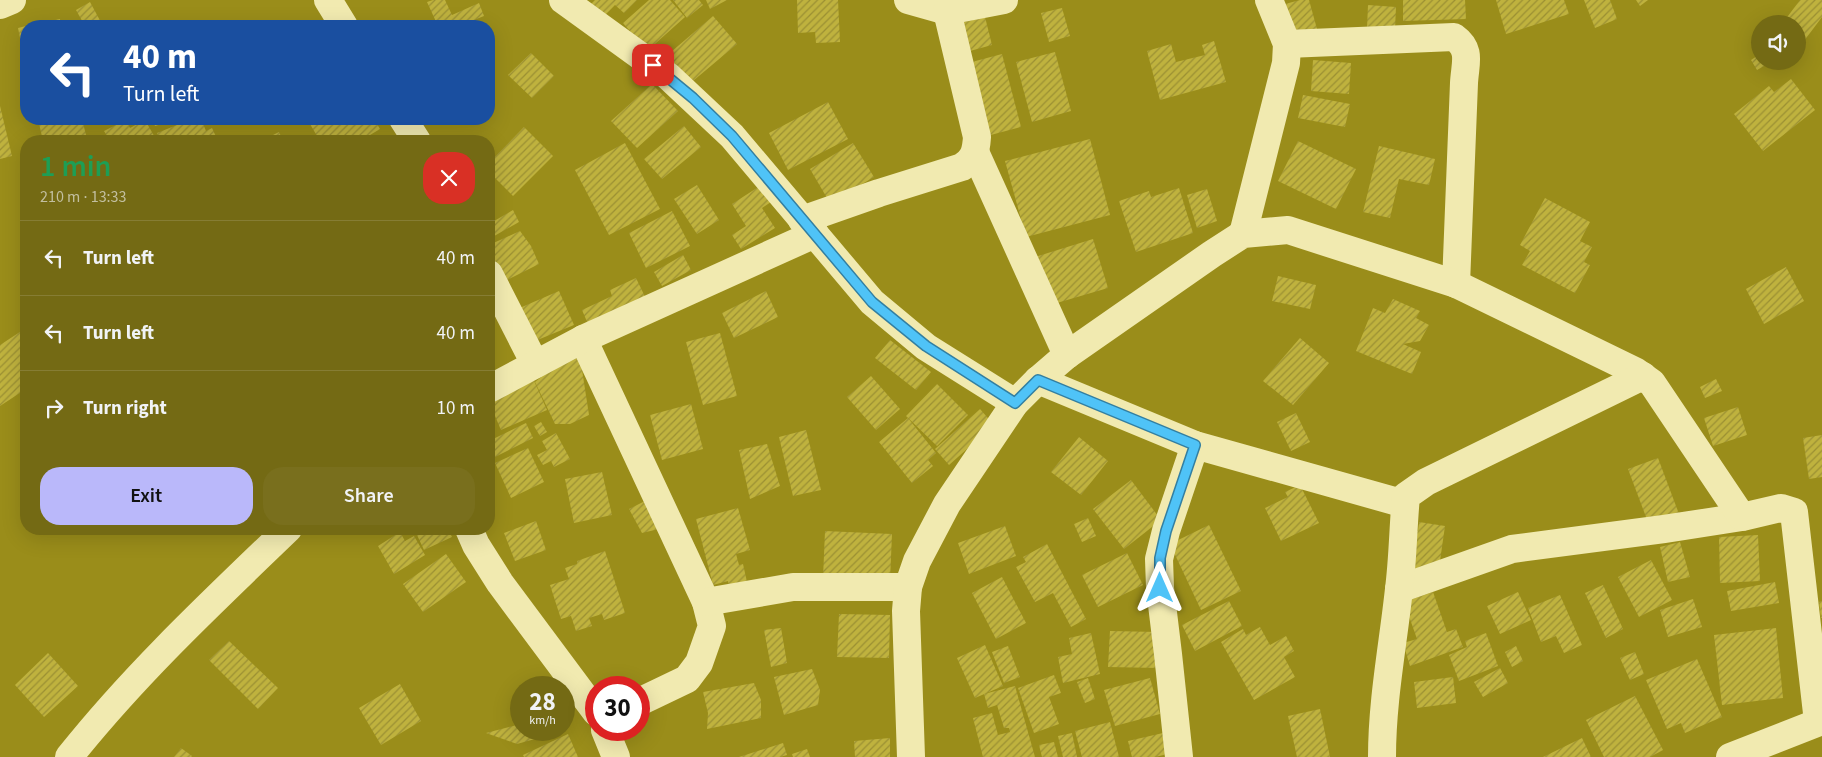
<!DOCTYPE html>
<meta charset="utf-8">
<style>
:root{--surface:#746a14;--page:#796f1d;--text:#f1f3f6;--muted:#c2bfa0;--line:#867d34;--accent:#bab8fa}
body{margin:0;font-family:"Source Sans 3",sans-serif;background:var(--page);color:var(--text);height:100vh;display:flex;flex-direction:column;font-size:19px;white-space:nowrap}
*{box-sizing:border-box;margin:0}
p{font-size:16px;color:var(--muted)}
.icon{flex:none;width:28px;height:28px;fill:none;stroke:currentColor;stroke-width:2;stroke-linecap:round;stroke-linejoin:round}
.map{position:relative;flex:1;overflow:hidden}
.panel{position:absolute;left:20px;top:135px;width:475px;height:400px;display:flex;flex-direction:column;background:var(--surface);border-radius:20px;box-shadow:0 5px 20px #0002}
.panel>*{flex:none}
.top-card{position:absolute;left:20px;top:20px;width:475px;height:105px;border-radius:20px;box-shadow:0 5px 20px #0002;background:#1a4fa0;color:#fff;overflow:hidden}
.fabs{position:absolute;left:1751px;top:15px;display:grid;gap:10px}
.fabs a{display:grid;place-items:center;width:55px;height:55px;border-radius:50%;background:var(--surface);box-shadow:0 5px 20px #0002;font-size:25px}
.speed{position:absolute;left:510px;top:676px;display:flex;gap:10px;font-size:25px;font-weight:700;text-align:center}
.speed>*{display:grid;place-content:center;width:65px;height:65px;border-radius:50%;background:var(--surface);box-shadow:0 5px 20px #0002;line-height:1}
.speed small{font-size:12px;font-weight:400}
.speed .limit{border:8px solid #d22;background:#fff;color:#111}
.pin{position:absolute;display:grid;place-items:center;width:42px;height:42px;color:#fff;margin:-21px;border-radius:10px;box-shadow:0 2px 8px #0006}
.me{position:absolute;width:55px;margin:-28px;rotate:0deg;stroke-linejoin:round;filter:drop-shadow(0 0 4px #0008)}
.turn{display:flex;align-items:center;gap:18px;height:105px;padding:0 20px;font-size:22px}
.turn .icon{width:65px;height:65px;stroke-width:2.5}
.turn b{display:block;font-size:35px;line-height:42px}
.round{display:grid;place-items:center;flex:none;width:52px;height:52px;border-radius:20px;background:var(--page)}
.overview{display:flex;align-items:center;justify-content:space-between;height:85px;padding:0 20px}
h1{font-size:30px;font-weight:600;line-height:38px;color:#1e9e55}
.cta{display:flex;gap:10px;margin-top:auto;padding:10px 20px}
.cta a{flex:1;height:58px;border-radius:20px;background:var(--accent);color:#111;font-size:20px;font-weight:600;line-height:58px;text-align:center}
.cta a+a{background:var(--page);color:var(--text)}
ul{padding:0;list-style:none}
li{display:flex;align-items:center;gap:15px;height:75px;padding:0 20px;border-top:1px solid var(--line)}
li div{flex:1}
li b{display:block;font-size:19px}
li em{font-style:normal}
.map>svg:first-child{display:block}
</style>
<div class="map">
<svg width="1822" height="757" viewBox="0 0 1822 757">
<defs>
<pattern id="building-hatch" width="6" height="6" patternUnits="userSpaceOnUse" patternTransform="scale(1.25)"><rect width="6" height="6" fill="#bfb23e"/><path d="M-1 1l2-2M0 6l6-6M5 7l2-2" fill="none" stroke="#9b9033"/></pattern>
</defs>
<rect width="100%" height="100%" fill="#9a8d1a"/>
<g fill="url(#building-hatch)">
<path d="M433,0H445L452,15L479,3L484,16L459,26H438L427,2Z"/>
<path d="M595,0H637L624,13L615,5L603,17L590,5Z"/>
<path d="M649,0H670L685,17L647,51L623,23Z"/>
<path d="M673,0H699L703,5L687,18Z"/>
<path d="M706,0H727L710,9Z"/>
<path d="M797,0H838L840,42L816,43L815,32L798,33Z"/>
<path d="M1300,0H1309L1317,29L1293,36L1285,4Z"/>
<path d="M1403,0H1465L1466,19L1403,21Z"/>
<path d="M1496,0H1564L1569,14L1506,34Z"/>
<path d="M1584,0H1610L1617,19L1595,28Z"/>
<path d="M1636,0H1648L1640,6Z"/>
<path d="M1800,0H1822V17L1798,49V24H1782Z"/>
<path d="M90,2L103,26H85L76,10Z"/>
<path d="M1368,5L1396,7L1395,29L1367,28Z"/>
<path d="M1062,8L1070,36L1049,42L1041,13Z"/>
<path d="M713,16L737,44L687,86L664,58Z"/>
<path d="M985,17L992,45L959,54L953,25Z"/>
<path d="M60,19L61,26H30V25Z"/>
<path d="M215,22L216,26H203Z"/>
<path d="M26,26V62H25L18,28Z"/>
<path d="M1214,41L1226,82L1160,100L1147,51L1171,44L1176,62L1205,55L1202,45Z"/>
<path d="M1055,52L1071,111L1032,122L1016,62Z"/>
<path d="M531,53L554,76L532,98L508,75Z"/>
<path d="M1002,54L1021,127L987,136L968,63Z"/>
<path d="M1760,54V61H1764L1766,65L1757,70L1751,60Z"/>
<path d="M1313,60L1351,63L1349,94L1311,91Z"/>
<path d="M1791,79L1815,110L1763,151L1734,114L1769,86L1774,92Z"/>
<path d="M652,84L678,111L637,148L611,121Z"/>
<path d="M1303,95L1350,104L1345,127L1298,118Z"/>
<path d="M828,102L848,139L788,170L769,133Z"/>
<path d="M0,106L12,156L0,159Z"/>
<path d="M38,119H82L86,135L60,141H43Z"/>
<path d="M153,119H179L155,126Z"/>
<path d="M192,119H201L206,131L212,128L218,141H169L168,139L160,141L157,133Z"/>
<path d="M307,119H374L380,129L360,141H353L351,139L347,141H320Z"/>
<path d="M126,120L130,128L145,120L157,141H110L104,131Z"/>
<path d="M684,126L701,147L662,179L644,159Z"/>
<path d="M524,127L553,156L513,196L489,172V163Z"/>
<path d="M279,132L283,141H267L265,139Z"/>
<path d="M1090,139L1110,215L1026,237L1005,161Z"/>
<path d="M1298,141L1356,169L1336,209L1278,181Z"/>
<path d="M625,143L660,209L609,235L575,170Z"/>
<path d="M853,143L874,177L830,203L810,169Z"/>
<path d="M1379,146L1435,159L1429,185L1399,179L1390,218L1363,212Z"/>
<path d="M763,184L774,200L762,208L775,228L741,249L732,235L746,226L732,204Z"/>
<path d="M697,185L719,220L697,234L674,199Z"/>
<path d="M1179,188L1193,233L1136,252L1119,201L1149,191L1151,197Z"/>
<path d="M1207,189L1217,221L1197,228L1187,195Z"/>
<path d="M1545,198L1590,222L1580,241L1592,247L1584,262L1590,265L1575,293L1522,265L1530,251L1520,245Z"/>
<path d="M513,210L519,222L489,239V224Z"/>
<path d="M672,211L690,246L646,268L629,233Z"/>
<path d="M520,231L531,246L539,264L499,284L489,252V245Z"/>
<path d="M1093,239L1108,288L1050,305L1035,257Z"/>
<path d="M683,255L691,270L662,286L654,272Z"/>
<path d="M1786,267L1804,301L1764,324L1746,289Z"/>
<path d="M1278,276L1316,285L1310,309L1272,301Z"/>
<path d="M636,278L649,305L591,331L582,310L612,296L610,290Z"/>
<path d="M559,291L574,325L535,341L515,310Z"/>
<path d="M766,291L778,317L734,338L722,313Z"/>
<path d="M1393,299L1420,311L1416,318L1429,325L1420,341L1403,344L1421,352L1412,374L1356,351L1373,308L1385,313Z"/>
<path d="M26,328V389L0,406V345Z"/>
<path d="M720,333L737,396L703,405L686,342Z"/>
<path d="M1300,338L1329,363L1293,405L1263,381Z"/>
<path d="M890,340L931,372L916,390L875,358Z"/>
<path d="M580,357L589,415L570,424H555L535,382L550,370Z"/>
<path d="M531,374L547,410L501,430L489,402Z"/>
<path d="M871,376L900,409L876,430L847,397Z"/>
<path d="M1716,379L1722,391L1705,398L1700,387Z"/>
<path d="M937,384L968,415L937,446L906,416Z"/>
<path d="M691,404L703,449L662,460L650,415Z"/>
<path d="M1738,407L1747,435L1713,446L1704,418Z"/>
<path d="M980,409L994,425L949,465L935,449Z"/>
<path d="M1296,413L1310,442L1291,451L1277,422Z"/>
<path d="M908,418L936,453L928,460L933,466L912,483L879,442Z"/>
<path d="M541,422L547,432L540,436L534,426Z"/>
<path d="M526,423L533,438L493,458L489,450V441Z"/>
<path d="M806,430L821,490L793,496L779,437Z"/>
<path d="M556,433L570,459L554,467L551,461L543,465L537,455L547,450L542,441Z"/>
<path d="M1822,435V477L1809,479L1803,438Z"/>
<path d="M1079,437L1108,461L1081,495L1051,472Z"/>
<path d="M767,444L780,486L750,499L739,450Z"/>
<path d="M528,448L544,482L511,498L495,463Z"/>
<path d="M1658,458L1679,514L1649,525L1628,469Z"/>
<path d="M602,472L612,515L574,523L565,479Z"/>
<path d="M1131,480L1161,520L1124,549L1093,509Z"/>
<path d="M1300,485L1319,523L1281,541L1265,508L1288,497L1285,492Z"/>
<path d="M645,501L659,529L642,533L629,509Z"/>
<path d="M738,508L750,550L736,554L739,565L743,564L747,582L729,587L728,581L713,585L696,519Z"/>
<path d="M1088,518L1096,536L1082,542L1074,524Z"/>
<path d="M536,521L546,550L515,561L504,533Z"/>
<path d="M1419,522L1445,526L1438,575L1407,570L1413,530L1418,531Z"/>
<path d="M1209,525L1241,591L1201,610L1170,544Z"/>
<path d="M1005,526L1016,556L969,574L958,543Z"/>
<path d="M430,529H448L452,537L424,550L417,535Z"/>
<path d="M825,531L892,534L890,581L823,578Z"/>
<path d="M400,532L405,541L414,536L425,555L394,574L378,546Z"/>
<path d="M1758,535L1760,581L1720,583L1719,537Z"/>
<path d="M1680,542L1690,577L1668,582L1660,547Z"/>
<path d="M1047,544L1086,619L1071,627L1053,593L1035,602L1016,567L1026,562L1023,557Z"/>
<path d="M605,551L625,613L604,620L602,614L589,618L592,626L576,631L571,616L561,619L550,585L569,579L565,568L577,564V561Z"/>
<path d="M1127,553L1143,585L1098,607L1082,575Z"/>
<path d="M446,554L466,582L423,612L403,584Z"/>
<path d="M1651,560L1672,600L1639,617L1618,577Z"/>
<path d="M1002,577L1026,623L996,639L972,593Z"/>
<path d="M1775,582L1779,603L1731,611L1727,591Z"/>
<path d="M1603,585L1623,629L1606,638L1585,593Z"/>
<path d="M1433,592L1447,632L1456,629L1463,647L1410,666L1403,643L1417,639L1404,602Z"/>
<path d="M1518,592L1531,620L1500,634L1487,606Z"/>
<path d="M1560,595L1582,645L1564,653L1556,636L1541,642L1528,608Z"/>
<path d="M1693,599L1702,627L1668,637L1660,610Z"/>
<path d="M1229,601L1242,626L1195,651L1182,625Z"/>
<path d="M1822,601V618H1821L1819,602Z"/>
<path d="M839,614L890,615L889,658L837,657Z"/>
<path d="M1260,627L1270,645L1286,636L1294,651L1284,657L1295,677L1254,700L1221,642L1243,629L1246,635Z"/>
<path d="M781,628L787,663L771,667L764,630Z"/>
<path d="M1776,628L1783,698L1722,705L1714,635Z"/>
<path d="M1110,631L1159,632L1158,668L1108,667Z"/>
<path d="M1091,633L1100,674L1063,683L1058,657L1072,654L1069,638Z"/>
<path d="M1486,633L1498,666L1459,681L1449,655L1467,647L1465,641Z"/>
<path d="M229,641L278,688L258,709L209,660Z"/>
<path d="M985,645L1003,686L975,698L957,658Z"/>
<path d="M1008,646L1020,677L1004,683L992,652Z"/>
<path d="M1516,646L1523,661L1512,667L1505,652Z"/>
<path d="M1635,652L1644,674L1630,680L1620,658Z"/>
<path d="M48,653L78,686L44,717L15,685Z"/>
<path d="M1697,659L1722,717L1685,733L1681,723L1667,729L1646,680Z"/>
<path d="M1500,668L1508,683L1483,697L1474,682Z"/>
<path d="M812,669L820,690L818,705L784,715L774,677Z"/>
<path d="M1054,675L1061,693L1049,697L1059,724L1034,733L1018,688Z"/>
<path d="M1453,677L1456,703L1417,708L1414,682Z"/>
<path d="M1088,678L1095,699L1085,703L1077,682Z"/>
<path d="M1150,678L1160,714L1115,726L1104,690Z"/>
<path d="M754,683L761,700V718L707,729L708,713L703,692Z"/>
<path d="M400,684L421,721L381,745L359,708Z"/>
<path d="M1015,686L1035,757H983L973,718L992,713L998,735L1010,732L1009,728H1004L997,705L988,708L984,694Z"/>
<path d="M1635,696L1663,750L1650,757H1604L1586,720Z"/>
<path d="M1320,709L1330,757H1297L1288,716Z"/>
<path d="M1110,722L1119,757H1082L1075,731Z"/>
<path d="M521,724V730H560V732L517,744L486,733Z"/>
<path d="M1072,733L1077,757H1063L1058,736Z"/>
<path d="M1163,733L1168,754L1155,757H1132L1128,741Z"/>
<path d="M568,734L578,757H524L523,755Z"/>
<path d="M890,738V757H855L854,741Z"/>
<path d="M1582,738L1591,757H1543Z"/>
<path d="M1054,742L1058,757H1042L1039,745Z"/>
<path d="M783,743L787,755L780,757H739Z"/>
<path d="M181,748L192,756L191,757H174Z"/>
<path d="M807,749L810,757H793L792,754Z"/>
</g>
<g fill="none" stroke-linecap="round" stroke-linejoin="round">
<g stroke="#f1eab0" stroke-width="28">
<path d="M328,0L344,26"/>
<path d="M563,0L668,76L732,136L872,302L926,347L1015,403"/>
<path d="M908,0L947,11L1004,0"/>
<path d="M0,5L12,0"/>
<path d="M1287,44L1454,37C1472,50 1465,63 1464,83L1456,284"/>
<path d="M403,119L417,141"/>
<path d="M976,154L1067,355"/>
<path d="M802,220L879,193L962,167C974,159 976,152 977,137L947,11"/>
<path d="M1243,234L1286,63L1287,44L1269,0"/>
<path d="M489,274L535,364"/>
<path d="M583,339L706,602L712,626L699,663L687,679L639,702"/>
<path d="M1038,380L1195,445L1405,504"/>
<path d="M489,389L583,339L815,234"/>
<path d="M469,529L476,545L500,583L596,712"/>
<path d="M1399,589L1512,549L1664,529L1742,517L1781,508L1794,512L1818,722"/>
<path d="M706,602L793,587H908"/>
<path d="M605,730L616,757"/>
<path d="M69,757C135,674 212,602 288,529"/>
<path d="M911,757L906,611L908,587L917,561L947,504L1015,403L1038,380L1067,355L1212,254L1243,234L1288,230L1456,284L1635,371L1652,383L1742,517"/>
<path d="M1179,757L1168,654L1160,588L1159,559L1166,531L1195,445"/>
<path d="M1382,757C1382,700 1393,645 1399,589C1403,558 1403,527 1406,496L1426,482L1643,376"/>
<path d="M1730,757L1822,721"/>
</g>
</g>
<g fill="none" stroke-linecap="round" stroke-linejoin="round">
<defs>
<path id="route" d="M653,65L693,98L732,136L872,302L926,346L1015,403L1038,380L1195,445L1166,531L1160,558V588"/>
</defs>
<use href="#route" stroke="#337fa1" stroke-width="12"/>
<use href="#route" stroke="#4fc3f7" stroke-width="9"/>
</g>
</svg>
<div class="fabs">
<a><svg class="icon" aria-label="sound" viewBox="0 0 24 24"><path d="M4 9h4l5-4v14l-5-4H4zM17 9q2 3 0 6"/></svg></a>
</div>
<div class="speed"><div>28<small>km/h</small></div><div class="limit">30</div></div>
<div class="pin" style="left:653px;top:65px;background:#d93025"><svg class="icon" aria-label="arrive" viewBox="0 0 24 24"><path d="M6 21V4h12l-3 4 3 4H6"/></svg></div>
<svg class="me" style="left:1160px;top:588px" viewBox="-20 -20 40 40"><path d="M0-17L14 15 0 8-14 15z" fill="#4fc3f7" stroke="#fff" stroke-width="4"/></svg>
<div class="top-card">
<div class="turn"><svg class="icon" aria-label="left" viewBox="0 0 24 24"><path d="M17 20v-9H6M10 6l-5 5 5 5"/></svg><div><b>40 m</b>Turn left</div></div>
</div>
<section class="panel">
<div class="overview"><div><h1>1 min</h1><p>210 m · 13:33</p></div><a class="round" style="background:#d93025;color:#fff"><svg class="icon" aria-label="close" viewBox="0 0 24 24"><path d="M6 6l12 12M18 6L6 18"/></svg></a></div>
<ul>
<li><svg class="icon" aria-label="left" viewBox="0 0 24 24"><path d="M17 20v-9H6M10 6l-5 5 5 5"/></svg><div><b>Turn left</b></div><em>40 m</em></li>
<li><svg class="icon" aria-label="left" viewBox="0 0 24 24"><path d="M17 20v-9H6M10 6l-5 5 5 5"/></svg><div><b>Turn left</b></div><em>40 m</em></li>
<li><svg class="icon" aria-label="right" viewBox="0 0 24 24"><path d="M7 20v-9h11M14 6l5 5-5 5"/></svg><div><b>Turn right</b></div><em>10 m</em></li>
</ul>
<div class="cta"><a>Exit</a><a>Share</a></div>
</section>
</div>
